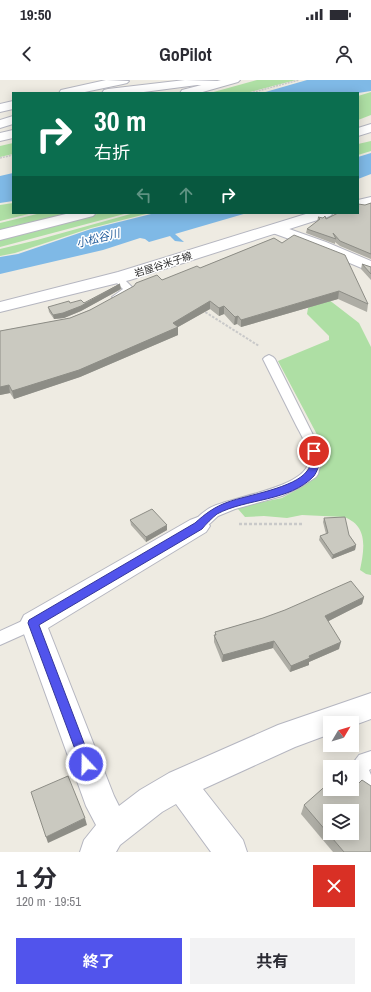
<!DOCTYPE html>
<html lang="ja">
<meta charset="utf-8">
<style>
:root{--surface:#fff;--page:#f2f2f3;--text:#2b2b33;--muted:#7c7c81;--accent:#5154ec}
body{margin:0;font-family:"Archivo Narrow","Noto Sans JP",sans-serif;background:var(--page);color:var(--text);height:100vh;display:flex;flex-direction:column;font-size:15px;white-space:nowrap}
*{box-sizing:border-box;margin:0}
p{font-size:13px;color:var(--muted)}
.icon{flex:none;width:22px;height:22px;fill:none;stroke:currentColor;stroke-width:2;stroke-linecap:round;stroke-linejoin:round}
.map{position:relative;height:772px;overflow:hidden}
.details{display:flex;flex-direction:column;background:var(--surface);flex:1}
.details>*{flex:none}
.hud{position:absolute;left:12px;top:12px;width:347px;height:122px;border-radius:0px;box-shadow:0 2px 10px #0003;background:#0b6e4f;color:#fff;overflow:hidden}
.needle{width:26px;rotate:52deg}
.buttons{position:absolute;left:323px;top:636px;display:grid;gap:8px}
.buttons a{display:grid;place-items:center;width:36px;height:36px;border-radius:0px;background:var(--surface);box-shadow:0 2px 10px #0003;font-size:20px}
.pin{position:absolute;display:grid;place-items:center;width:34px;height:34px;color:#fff;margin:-17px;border:2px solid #fff;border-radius:50%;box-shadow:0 1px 4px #0007}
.me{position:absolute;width:44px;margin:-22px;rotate:339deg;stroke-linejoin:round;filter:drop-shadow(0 0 3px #0008)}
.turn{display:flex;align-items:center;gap:14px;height:84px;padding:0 16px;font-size:18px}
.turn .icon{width:52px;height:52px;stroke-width:2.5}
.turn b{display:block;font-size:28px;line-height:34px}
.lanes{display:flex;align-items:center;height:38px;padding:0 16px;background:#0003;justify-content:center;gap:20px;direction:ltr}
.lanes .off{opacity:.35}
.round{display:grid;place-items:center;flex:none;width:42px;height:42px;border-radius:0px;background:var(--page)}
.head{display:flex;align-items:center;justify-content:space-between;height:68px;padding:0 16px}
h1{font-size:24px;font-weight:700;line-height:30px}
.action{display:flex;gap:8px;margin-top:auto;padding:8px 16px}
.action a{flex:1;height:46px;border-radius:0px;background:var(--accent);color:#fff;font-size:16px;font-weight:700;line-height:46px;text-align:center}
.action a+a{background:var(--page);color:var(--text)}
.status{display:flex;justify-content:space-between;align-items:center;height:28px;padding:0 20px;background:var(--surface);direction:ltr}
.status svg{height:11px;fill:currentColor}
header{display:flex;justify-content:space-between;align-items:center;height:52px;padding:0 16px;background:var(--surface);font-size:18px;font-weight:700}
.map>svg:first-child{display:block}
</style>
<div class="status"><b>19:50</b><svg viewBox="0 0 49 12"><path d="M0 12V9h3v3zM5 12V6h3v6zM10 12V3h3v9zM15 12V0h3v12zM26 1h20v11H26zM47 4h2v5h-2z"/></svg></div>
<header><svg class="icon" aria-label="back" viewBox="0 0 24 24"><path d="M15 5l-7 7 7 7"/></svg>GoPilot<svg class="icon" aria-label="person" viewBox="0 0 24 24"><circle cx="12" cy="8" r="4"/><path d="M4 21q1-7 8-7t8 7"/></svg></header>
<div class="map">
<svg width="371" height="772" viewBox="0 0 371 772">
<rect width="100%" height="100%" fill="#eeebe2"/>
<g fill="#aedfa4">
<path d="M257,0H296L246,13H210Z"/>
<path d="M371,12V35L358,40V16Z"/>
<path d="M371,61V71L358,75V64Z"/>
<path d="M13,63V74L0,77V66Z"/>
<path d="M13,123V133H33L0,141V125Z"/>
<path d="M41,133H75L0,152V143Z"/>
<path d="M101,133H128L0,167V159Z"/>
<path d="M134,133H150L91,148L15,173L0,176V169L37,160Z"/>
<path d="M324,216L359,243L371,267V495L366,494L360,490C364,470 369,446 344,437L302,435L287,438L264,436L245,437L238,429L243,426L282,418L305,405L323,385L322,364L278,281L329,260V256L307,234L308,228Z"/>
</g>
<g fill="#7fb9e6">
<path d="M307,0H371V11L358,13H262Z"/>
<path d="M371,73V94L358,99V77Z"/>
<path d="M13,93V121L0,123V96Z"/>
<path d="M155,133H247L175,154L184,162L175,161L170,156L149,162L145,159L140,158L103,170L0,194V177L18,174L91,149Z"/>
</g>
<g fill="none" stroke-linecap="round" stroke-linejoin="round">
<defs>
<g id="service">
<path d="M117,195L121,196L135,210L117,220L112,217L123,209L112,198Z"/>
<path d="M269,275L273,277L275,279L317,363L322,379L318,394L316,397L302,406L282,416L235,429L218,436L203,450L198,451L193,450L191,446C194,440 202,433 208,429C228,416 311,409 309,378C309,367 301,355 296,345C285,323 274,301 263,279L265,277Z"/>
<path d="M33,536L38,538L41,543L38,548L0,565V551Z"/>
<path d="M371,671V689L369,690L371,695V717C358,712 352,701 352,687H350L359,675Z"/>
</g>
<g id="minor">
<path d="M106,0L129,1L127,3L123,4L80,13H59L61,10Z"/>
<path d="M185,0L218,1L222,2L224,4L222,6L197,5L136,13H102L104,10L108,9Z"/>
<path d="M13,21V29L0,32V24Z"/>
<path d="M13,36V44L0,48V40Z"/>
<path d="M371,44V52L358,56V48Z"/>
<path d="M70,133H96L93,136L0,160V150Z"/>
<path d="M275,144L326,162L371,181V192L314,168L270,152L267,149L270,146Z"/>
<path d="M198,437L206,440L210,446L206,452L48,548L114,716L119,726L140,710L169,693L278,645L371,613V639L352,646V643H330V654L295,667L203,709L243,760L247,772H211L176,724L162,732L120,765L116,772H80L84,760L96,745L86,726L20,543L24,535L190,440Z"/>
</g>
<g id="secondary">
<path d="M221,0H240L238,2L199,13H180L182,10Z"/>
<path d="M13,50V58L0,61V53Z"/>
<path d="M371,117V125L358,128V120Z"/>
<path d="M309,133H333L330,136L130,200L0,232V222L118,192Z"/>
</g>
</defs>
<use href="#service" stroke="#b5b6c0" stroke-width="2"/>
<use href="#minor" stroke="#b5b6c0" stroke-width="2"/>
<use href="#secondary" stroke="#b5b6c0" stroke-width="2"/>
<g stroke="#c9c9c9" stroke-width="1.5" stroke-dasharray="2 1" stroke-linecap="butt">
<path d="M250,13L299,0"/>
<path d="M0,78L13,75"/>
</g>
<path stroke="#c9c9c9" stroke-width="2" stroke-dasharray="2.5 1.5" stroke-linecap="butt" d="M202,230L259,266"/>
<path stroke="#c9c9c9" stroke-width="2.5" stroke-dasharray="3 2" stroke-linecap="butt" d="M239,444H304"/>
<use href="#service" fill="#fff" fill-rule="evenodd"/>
<use href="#minor" fill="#fff" fill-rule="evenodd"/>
<use href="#secondary" fill="#fff" fill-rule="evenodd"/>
</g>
<g fill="#aeada5">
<path d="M371,123V179L340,166L335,162V164L306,153L307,149L317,142L318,137L326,139Z"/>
<path d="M274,158L368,224L367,232L338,219L241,247L237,244L234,245L224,234L219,236L210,229L178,247V255L80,297L14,319L10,313L0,315V251L70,238L162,200L200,188Z"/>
<path d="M362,184L371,187V200L361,189Z"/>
<path d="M121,209L81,231L64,238L54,239L49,232L48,227L84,223Z"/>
<path d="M324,438L349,455L356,465L355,470L332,479L319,460L320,456L326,454L323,442Z"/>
<path d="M130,440L167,450L146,462L131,445Z"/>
<path d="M364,517L362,524L328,541L339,569L309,582V585L290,592L273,568L222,582L214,562V555H215V552L263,538Z"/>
<path d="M304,725L371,772H333L301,734Z"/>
</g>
<g fill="#8d8d86">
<path d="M120,204L121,209L81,231L64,238L54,239L53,235L81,226Z"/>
<path d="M339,211L338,219L241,247V240Z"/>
<path d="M210,221V229L178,247V255L80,297L14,319L12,311L173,243Z"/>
<path d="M224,226V234L219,236V228Z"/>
<path d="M238,236L237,244L234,245L235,237Z"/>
<path d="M9,305L10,313L0,315V307Z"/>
<path d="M167,445V450L146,462V457Z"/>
<path d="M356,465L355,470L332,479L333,475Z"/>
<path d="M364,517L362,524L323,544L325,536Z"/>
<path d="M274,561L273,568L222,582L223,575Z"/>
<path d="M341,562L339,569L309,582V585L290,592L291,586L309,576Z"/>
<path d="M85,738L87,745L48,763L46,757Z"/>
</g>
<g fill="#cac9c0" stroke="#8d8d86" fill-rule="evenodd">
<path d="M371,123V174L340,161L333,153L336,159L307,149L320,139L318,137L323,138L325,136L326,139L338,133H358V124L365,125Z"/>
<path d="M294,155L345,175L368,224L339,211L241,240L238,236L235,237L224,226L219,228L210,221L173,243L178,247L79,290L12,311L9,305L0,307V251L70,238L90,230L134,206L136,203L157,195L162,200L197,186L200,188L274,158L282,163Z"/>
<path d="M362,184L371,187V194Z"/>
<path d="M120,204L81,226L63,233L53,235L48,227L69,221L70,223L81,220L84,223Z"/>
<path d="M152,429L167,445L146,457L130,440Z"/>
<path d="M345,437L349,455L356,465L333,475L320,456L328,453L324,438Z"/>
<path d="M351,501L364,517L325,536L341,562L309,576L310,578L291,586L274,561L223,575L214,555H216L215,552L263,538L285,530Z"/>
<path d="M68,696L85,738L46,757L31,712Z"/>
<path d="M352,700L357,705L362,700L371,706V772H344L304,725L330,702V709H352ZM330,731H352V753H330Z"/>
</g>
<path fill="#5154ec" stroke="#353799" d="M314,368L317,369L321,380C319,385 317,392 314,396C289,422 247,418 217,434C212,438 206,444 202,449L39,545L92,684L91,688L86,690L82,688L28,543L29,540L195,443C205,434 214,427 228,422C247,415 295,408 307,391C312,385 311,378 309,371Z"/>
<g text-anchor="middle" stroke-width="3" stroke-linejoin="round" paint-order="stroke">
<g font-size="10" fill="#2e2e2e" stroke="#fff">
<text transform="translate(163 184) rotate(-18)" y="4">岩屋谷米子線</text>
</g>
<g font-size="11" font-style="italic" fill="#195697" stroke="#fff">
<text transform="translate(98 158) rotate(-14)" y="4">小松谷川</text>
</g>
</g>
</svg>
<div class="buttons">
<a><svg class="needle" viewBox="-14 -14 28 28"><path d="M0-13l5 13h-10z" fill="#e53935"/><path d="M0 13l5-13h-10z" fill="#7c7c81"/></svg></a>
<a><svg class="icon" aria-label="sound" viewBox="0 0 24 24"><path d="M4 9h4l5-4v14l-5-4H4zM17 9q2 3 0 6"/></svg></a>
<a><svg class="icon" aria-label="layers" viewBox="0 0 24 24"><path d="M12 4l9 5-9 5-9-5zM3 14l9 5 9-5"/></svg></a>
</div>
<div class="pin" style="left:314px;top:371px;background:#d93025"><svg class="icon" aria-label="arrive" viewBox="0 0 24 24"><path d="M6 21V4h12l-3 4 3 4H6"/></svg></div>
<svg class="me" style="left:86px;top:684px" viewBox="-20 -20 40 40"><circle r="17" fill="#5154ec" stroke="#fff" stroke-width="3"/><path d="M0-11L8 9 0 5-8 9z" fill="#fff"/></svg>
<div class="hud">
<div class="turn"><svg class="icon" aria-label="right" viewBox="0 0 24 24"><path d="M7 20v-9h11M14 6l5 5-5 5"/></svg><div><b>30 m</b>右折</div></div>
<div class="lanes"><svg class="icon off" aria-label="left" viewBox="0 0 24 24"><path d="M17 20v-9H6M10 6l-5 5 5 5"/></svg><svg class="icon off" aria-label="ahead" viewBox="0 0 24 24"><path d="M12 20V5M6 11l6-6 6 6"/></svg><svg class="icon" aria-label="right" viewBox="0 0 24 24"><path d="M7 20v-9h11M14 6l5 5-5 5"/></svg></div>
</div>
</div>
<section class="details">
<div class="head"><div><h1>1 分</h1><p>120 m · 19:51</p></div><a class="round" style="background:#d93025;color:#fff"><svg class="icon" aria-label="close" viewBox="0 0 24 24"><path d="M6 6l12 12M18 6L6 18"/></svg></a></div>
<div class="action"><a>終了</a><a>共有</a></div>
</section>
